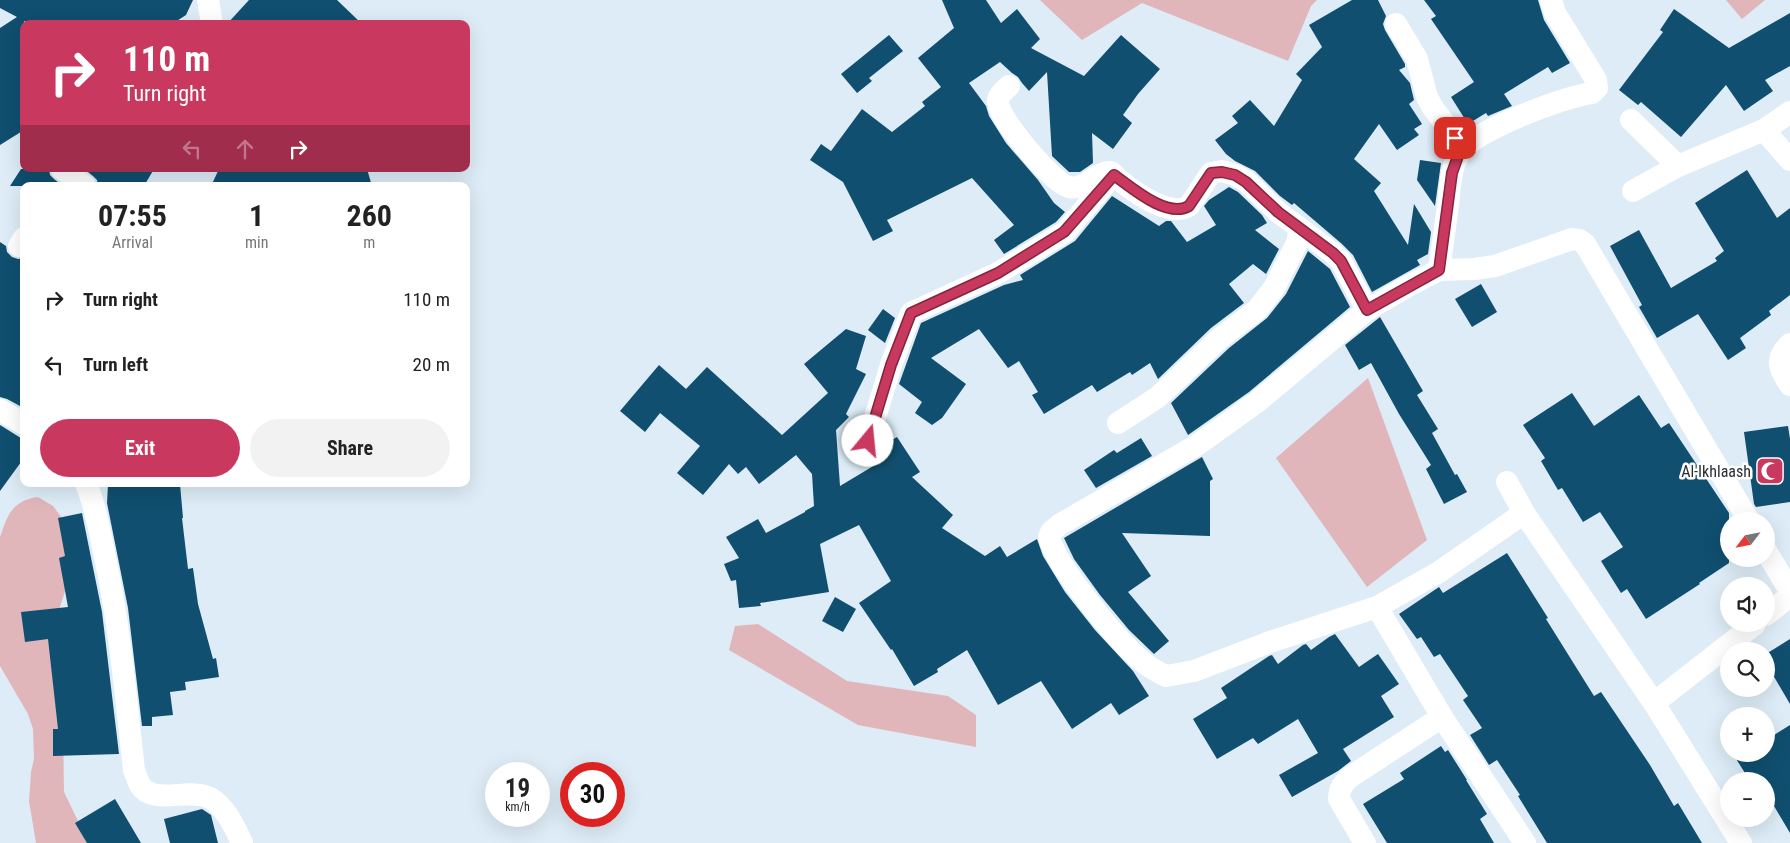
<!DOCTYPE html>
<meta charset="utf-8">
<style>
:root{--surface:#fff;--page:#f2f2f2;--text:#222;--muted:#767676;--accent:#c9395f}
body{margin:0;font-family:"Roboto Condensed",sans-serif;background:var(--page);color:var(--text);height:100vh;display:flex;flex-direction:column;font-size:19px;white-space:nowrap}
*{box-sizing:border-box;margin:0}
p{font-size:16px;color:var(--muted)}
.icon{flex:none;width:28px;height:28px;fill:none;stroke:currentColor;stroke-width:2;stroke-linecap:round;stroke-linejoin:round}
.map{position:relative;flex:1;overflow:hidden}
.drawer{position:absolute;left:20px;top:182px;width:450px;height:305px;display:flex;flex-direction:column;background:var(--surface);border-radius:10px;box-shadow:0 5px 20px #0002}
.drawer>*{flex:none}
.banner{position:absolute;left:20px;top:20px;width:450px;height:152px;border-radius:10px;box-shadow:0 5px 20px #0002;background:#c9395f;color:#fff;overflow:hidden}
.needle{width:32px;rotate:238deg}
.controls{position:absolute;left:1720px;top:512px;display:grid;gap:10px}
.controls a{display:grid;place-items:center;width:55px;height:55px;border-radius:50%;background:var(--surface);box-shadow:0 5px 20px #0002;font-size:25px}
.speed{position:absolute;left:485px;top:762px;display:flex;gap:10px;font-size:25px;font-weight:700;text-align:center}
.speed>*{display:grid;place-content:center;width:65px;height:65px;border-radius:50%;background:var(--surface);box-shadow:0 5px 20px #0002;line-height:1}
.speed small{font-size:12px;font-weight:400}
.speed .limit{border:8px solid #d22;background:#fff;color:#111}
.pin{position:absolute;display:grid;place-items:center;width:42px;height:42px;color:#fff;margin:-21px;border-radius:10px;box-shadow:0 2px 8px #0006}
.me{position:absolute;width:55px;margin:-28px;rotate:17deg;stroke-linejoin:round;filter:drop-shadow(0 0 4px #0008)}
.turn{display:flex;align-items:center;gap:18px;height:105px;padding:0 20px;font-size:22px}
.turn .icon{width:65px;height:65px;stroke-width:2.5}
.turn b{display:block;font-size:35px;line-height:42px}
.lanes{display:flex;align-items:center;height:48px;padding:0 20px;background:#0003;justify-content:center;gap:25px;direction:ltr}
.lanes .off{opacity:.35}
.eta{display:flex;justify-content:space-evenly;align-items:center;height:85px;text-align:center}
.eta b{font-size:30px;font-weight:700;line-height:35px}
.action{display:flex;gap:10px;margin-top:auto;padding:10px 20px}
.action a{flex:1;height:58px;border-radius:30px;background:var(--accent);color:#fff;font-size:20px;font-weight:700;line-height:58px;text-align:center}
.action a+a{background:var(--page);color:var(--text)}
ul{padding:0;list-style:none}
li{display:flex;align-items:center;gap:15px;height:65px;padding:0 20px}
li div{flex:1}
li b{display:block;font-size:19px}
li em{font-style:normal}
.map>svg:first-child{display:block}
</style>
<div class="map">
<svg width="1790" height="843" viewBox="0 0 1790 843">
<rect width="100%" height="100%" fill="#ddecf6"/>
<g fill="#e0b6bb">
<path d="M1040,0H1317L1311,6L1288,61L1142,3L1082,40Z"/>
<path d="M1726,0H1765L1742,19Z"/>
<path d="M1368,378L1427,540L1367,587L1276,458Z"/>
<path d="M38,497L53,506L65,522L72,555L65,591L49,642L63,726L64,792L78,821L96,843H36L29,801L31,772L34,759L33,729L28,714L0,666V537C8,514 12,501 38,497Z"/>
<path d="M758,624L847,681L948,696L976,715V747L858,725L729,650L735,626Z"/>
</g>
<g fill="#104f6f">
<path d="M0,0H193L186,15L172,24H30L24,21V130L0,145V28L17,17L0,8Z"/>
<path d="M249,0H337L362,24H227Z"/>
<path d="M942,0H986L1001,23L1017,9L1040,39L1031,48L1084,76L1121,35L1160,69L1138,94L1123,115L1132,123L1113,149L1092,133L1093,163L1080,172H1069L1052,156L1047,72L1029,91L1022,83L1018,77L1012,73L1000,62L969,83L986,106L989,116L1006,143L1038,180L1054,203L1065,212L1056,222L1004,254L994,240L1014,225L972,178L887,220L893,231L873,241L843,182L810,160L821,144L831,151L862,109L892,132L925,106L922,102L941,87L918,58L954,28Z"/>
<path d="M1352,0H1378L1386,16L1383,24L1385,30L1405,64V67L1399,70L1410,83L1414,100L1409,104L1422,124L1414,129L1419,135L1397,150L1379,124L1354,159L1381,183L1374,191L1408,245L1414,204L1431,232L1428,254L1417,260L1420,265L1372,292L1353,255L1342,244L1294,203L1292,205L1280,196L1255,171L1235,161L1226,154L1215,140L1238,123L1232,116L1250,100L1274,126L1302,80L1296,74L1322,47L1309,25Z"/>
<path d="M1424,0H1538L1544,20L1570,63L1552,73L1548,67L1504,94L1512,106L1488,116L1486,113L1468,124L1451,97L1474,82L1431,19L1436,16Z"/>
<path d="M1674,9L1729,48L1790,13V66L1765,80L1773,91L1744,111L1726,85L1681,137L1641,102L1638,105L1619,90L1663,32L1660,30Z"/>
<path d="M889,35L903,51L869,78L872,81L857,93L841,74Z"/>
<path d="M1420,160L1441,163L1435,206L1417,180Z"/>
<path d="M21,169H49L50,175L54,179L63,186H10Z"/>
<path d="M84,169H154L144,186H98L97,180L93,176Z"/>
<path d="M219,169H367L372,186H211Z"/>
<path d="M1747,170L1777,218L1790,208V295L1769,311L1771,315L1740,338L1746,348L1728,360L1698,314L1657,338L1639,307L1642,305L1610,246L1639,230L1671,288L1717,261L1715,258L1724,251L1695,203Z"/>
<path d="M1229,187L1238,192L1262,215L1267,223L1255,230L1279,249L1266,274L1253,264L1229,284L1244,303L1211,328L1158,379L1150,363L1132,375L1130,372L1097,392L1092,385L1044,414L1032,395L1038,392L1019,361L1008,368L979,329L931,358L966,384L942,418L932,425L915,413L922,402L899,384L921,323L1004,285L1023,280L1020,275L1075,241L1112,196L1159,226L1166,221H1171L1187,242L1216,225L1204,206L1209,200Z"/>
<path d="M0,242L6,246L7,252L12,257L18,259L24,258V396L20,406L7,399L0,397Z"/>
<path d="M1308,251L1330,269L1350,307L1249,392L1188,435L1171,403L1229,348L1267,318L1286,294Z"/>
<path d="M1481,284L1497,312L1472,327L1455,299Z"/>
<path d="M883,309L895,318L885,343L868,330Z"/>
<path d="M1380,317L1423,391L1417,395L1438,429L1432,433L1455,475L1457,474L1467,492L1444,504L1426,469L1431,465L1399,414L1371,363L1359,370L1345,345Z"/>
<path d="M846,329L866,336L856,369L866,374L846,414L849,417L836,430L840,486L885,459L878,448L897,437L920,472L912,477L953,515L942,528L985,556L1000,546L1007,557L1037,539L1043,556L1065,592L1095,630L1133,671L1149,696L1119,715L1111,703L1072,729L1041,681L998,705L967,650L937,669L938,672L914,686L892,649L891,650L859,603L891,581L859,525L820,544L829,592L760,603L761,606L739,608L736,580L731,581L724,564L739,558L726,537L758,519L766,533L805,512V511L814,506L812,474L796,455L759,484L746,467L738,474L729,464L703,495L677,473L700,446L660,413L645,432L620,411L659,365L686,389L707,367L782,435L828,393L804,364Z"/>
<path d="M1572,393L1594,426L1639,395L1661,428L1669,423L1729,513V563L1699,583L1700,584L1646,619L1627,589L1621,593L1601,561L1623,547L1600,512L1583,522L1562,488L1558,490L1541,461L1545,458L1523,425Z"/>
<path d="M0,425L24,440V458L0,491Z"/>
<path d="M1788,426L1790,439V502L1756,507L1754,504L1744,432Z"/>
<path d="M1141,438L1152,456L1096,488L1084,470L1114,450L1117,453Z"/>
<path d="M1202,457L1213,479L1210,481V536L1122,533L1151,576L1128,592L1169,641L1154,654L1129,630L1100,595L1074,559L1064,538Z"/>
<path d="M108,484H180L183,518H182L188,569L193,568L198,604L213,659L216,658L219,677L185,682L186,690L170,692L173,715L152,717V726H142L128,608L107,503Z"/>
<path d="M82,513L102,612L119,754L53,756V729H58L48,639L25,642L21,612L68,607L59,558L65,556L58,518Z"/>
<path d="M1507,553L1548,618L1546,619L1594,696L1601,692L1650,765L1674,806L1678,803L1702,843H1547L1518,796L1520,795L1497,760L1489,765L1470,735L1482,728L1463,700L1468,696L1440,654L1434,657L1421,637L1417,639L1399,614L1439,587L1443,593Z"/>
<path d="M835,597L856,609L843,632L822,621Z"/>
<path d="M1335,634L1359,667L1378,654L1399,684L1381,696L1394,717L1343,749L1351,761L1338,771L1292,797L1279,775L1318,753L1298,719L1258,744L1253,738L1217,759L1193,719L1227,698L1221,688L1269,656L1272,655L1278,664L1303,645L1306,644L1311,650L1329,637Z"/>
<path d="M1790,639V704L1766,663V654Z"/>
<path d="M1790,725V833L1774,806L1772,807L1766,798V781H1750L1733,754H1766V740Z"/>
<path d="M1441,746L1445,752L1448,750L1467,780H1466L1487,814L1480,819L1494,843H1387L1363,804L1404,779L1400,773Z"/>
<path d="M115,799L141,843H87L75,823Z"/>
<path d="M202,809L211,815L218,843H170L164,819Z"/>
</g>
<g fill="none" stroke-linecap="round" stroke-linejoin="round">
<g stroke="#fff" stroke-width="22">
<path d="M208,0L212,24"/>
<path d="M1396,24L1417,59L1427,97L1433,108L1463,148"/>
<path d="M1009,86C1005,90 998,95 998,101C997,118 1053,183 1069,187C1086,191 1095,171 1111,172C1126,187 1168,219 1189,206L1211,173L1222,171L1235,175L1246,181L1278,212L1333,253L1341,261L1367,310"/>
<path d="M1631,120L1678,166"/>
<path d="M1764,130L1790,160"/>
<path d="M62,169L85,186"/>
<path d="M1633,191L1678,166L1764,130L1790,112"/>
<path d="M19,246L24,238"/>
<path d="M1439,270C1442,249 1445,227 1448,206C1450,189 1450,169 1459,154C1473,130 1564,97 1592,93L1597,88L1596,80L1555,13L1551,0"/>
<path d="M1790,344C1774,359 1779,369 1790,385"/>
<path d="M0,410L24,424"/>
<path d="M1118,423L1158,397L1220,338L1257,310L1274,288L1297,243L1300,229"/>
<path d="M868,441L891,365L911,313L998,273L1065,232L1113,175"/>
<path d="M1507,482L1524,513L1654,703L1741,843"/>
<path d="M86,484C96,507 100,533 105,557C120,627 126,699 134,770C136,774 137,780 140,785C153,806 190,787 210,798C226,807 235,828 242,843"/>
<path d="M1524,513L1439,572L1377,607L1270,642L1194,671L1166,676C1158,672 1150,668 1143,662C1119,643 1056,566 1049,537L1051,532L1059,525L1197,445L1257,402L1367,310L1408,286L1439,270L1474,269L1495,266L1572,239L1579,240L1585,244L1749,521"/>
<path d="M1766,551L1790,591"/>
<path d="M1377,607L1442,717L1525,843"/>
<path d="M1766,615L1790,596"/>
<path d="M1654,703L1755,624"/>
<path d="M1365,843L1339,799C1339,788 1343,784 1350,777L1442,717"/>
</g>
</g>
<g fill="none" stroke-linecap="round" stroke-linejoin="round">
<defs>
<path id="route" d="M868,441L891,365L911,313L998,273L1064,232L1114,175C1131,187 1167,219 1189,206L1211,173L1222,172L1235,175L1246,182L1278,212L1333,253L1341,261L1367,310L1439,270L1452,173L1458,156L1463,148L1455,138"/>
</defs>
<use href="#route" stroke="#83253e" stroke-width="12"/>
<use href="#route" stroke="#c9395f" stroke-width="9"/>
</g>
<defs>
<symbol id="mosque-square" viewBox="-11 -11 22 22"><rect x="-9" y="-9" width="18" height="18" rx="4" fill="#c9395f" stroke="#fff"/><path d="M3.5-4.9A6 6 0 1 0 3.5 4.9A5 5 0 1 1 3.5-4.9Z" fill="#fff"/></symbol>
</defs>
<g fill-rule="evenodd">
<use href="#mosque-square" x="1754" y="455" width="32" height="32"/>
</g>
<g text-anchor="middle" stroke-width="5" stroke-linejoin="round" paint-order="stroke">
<g font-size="16" fill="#282e32" stroke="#fff" text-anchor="end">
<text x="1751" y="477">Al-Ikhlaash</text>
</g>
</g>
</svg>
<div class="controls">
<a><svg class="needle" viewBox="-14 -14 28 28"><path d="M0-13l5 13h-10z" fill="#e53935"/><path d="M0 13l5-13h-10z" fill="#767676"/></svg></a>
<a><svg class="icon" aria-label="sound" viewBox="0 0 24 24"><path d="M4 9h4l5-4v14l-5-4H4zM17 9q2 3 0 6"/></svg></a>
<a><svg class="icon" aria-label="search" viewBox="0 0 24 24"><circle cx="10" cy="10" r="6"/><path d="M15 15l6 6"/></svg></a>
<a>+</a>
<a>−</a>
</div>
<div class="speed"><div>19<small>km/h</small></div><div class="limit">30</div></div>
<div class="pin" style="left:1455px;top:138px;background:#d93025"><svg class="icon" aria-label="arrive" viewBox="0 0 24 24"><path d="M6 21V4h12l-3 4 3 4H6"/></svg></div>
<svg class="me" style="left:868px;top:441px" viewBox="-20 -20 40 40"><circle r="19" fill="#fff"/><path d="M0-13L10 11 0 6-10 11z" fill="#c9395f"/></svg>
<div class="banner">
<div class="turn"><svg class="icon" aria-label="right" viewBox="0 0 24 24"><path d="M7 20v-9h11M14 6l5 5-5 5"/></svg><div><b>110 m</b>Turn right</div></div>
<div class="lanes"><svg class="icon off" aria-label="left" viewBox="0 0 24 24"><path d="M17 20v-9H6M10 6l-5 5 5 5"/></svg><svg class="icon off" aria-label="ahead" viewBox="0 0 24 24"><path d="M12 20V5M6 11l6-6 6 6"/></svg><svg class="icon" aria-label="right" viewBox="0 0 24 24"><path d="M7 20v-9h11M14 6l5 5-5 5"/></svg></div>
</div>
<section class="drawer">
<div class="eta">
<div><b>07:55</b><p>Arrival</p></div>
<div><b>1</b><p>min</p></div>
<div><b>260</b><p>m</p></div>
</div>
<ul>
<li><svg class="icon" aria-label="right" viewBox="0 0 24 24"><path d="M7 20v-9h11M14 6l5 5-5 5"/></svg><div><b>Turn right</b></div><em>110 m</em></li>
<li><svg class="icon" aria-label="left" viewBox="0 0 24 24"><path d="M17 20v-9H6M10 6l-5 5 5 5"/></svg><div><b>Turn left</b></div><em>20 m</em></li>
</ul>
<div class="action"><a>Exit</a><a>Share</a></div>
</section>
</div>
